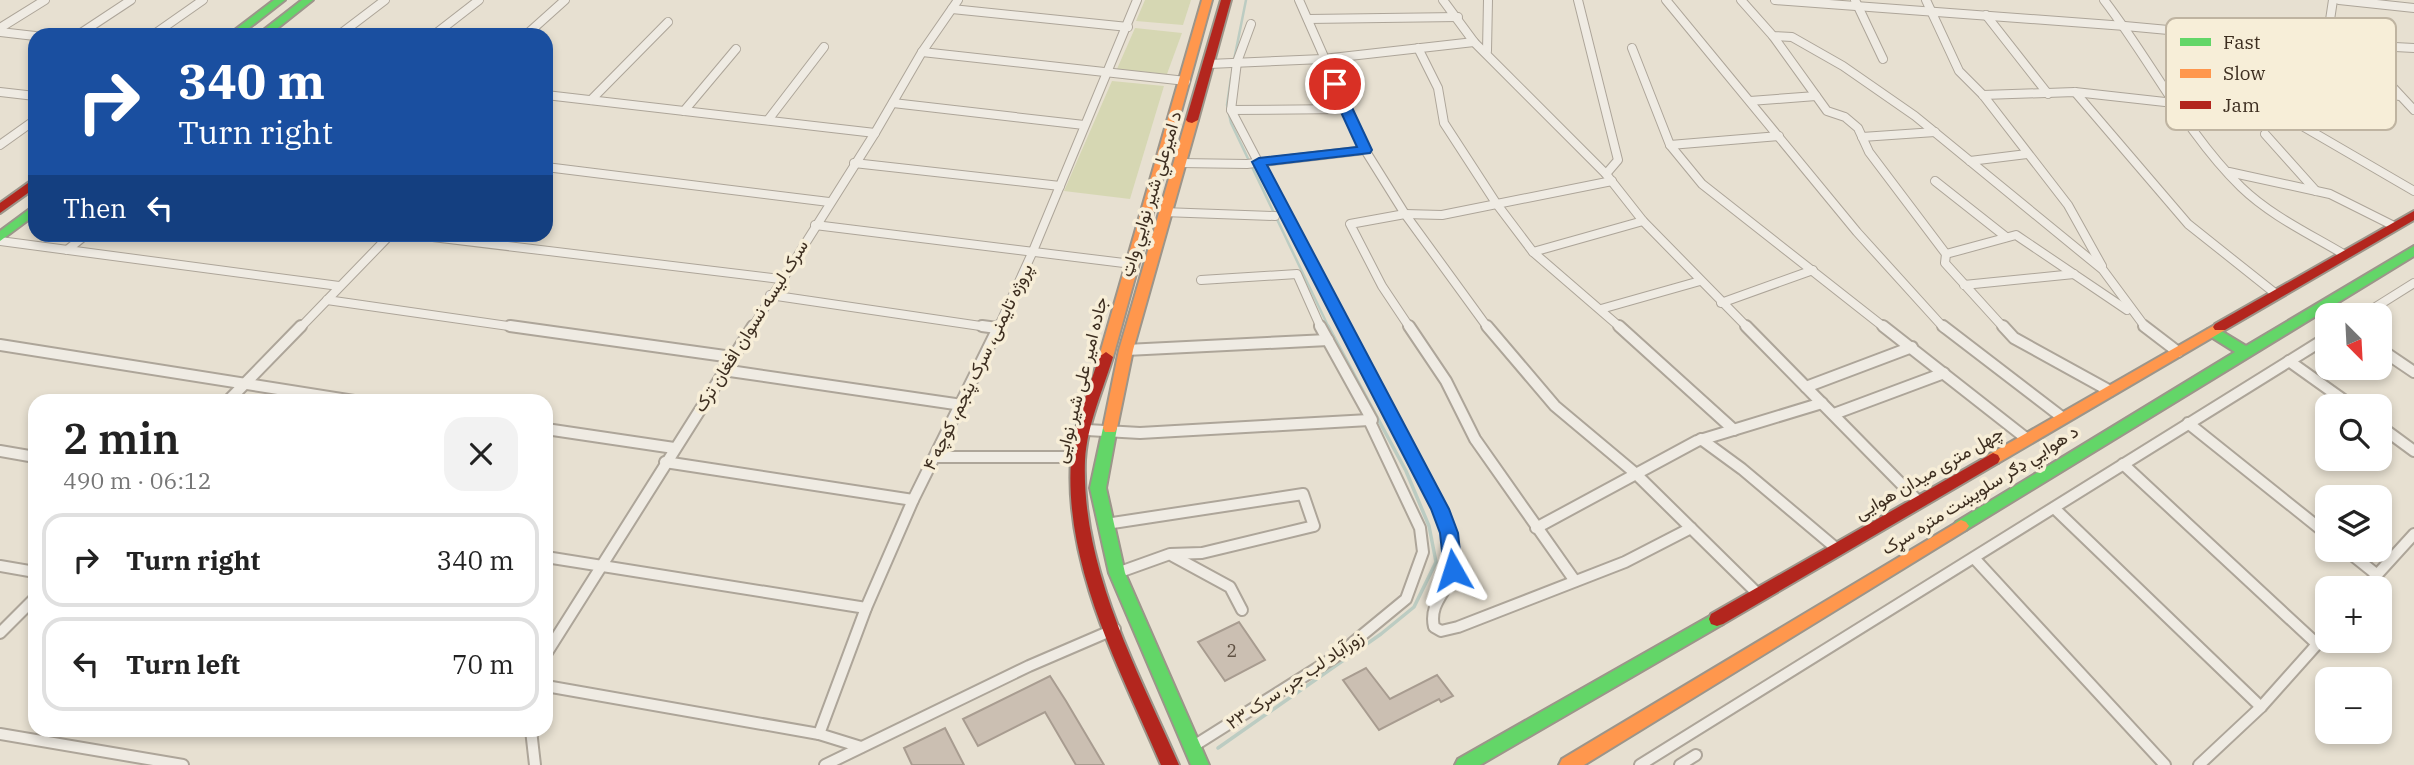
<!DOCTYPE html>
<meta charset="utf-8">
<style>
:root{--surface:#fff;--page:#f2f2f2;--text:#222;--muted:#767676;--line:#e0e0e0}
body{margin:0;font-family:"IBM Plex Serif",Vazirmatn,serif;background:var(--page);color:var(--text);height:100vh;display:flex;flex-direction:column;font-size:26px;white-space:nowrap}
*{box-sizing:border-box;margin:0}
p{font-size:23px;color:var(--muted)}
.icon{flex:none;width:38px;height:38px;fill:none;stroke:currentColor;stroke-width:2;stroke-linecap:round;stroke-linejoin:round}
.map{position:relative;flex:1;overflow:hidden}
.details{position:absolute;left:28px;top:394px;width:525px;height:343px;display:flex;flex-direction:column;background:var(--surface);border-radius:21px;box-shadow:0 4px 10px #0003}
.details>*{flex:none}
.guide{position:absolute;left:28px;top:28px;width:525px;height:214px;border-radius:21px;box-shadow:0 4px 10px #0003;background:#1a4fa0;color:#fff;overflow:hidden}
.needle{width:46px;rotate:156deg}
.fabs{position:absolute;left:2315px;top:303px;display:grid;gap:14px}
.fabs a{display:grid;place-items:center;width:77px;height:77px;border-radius:14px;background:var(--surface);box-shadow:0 4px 10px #0003;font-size:35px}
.pin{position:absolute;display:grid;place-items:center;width:60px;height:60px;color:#fff;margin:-30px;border:4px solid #fff;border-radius:50%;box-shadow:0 2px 7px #0007}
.me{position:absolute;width:77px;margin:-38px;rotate:354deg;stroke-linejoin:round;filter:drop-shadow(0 0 5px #0008)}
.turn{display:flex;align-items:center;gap:24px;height:147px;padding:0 35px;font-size:32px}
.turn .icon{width:91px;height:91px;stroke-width:2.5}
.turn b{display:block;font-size:49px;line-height:60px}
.then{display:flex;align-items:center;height:66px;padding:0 35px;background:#0003;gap:14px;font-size:26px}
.round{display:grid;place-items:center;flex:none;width:74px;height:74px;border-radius:21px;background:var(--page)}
.summary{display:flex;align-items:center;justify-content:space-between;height:119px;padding:0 35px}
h1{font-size:42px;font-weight:600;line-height:52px}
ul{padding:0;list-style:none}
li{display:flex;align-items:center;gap:21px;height:94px;margin:0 14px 10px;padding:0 21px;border:4px solid var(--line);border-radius:21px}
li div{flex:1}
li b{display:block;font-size:26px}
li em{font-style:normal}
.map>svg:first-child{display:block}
</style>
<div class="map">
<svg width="2414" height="765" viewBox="0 0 2414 765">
<rect width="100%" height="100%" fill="#e7e0d1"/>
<g fill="#d6d7b3">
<path d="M1145,0H1191L1183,25L1136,21Z"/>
<path d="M1135,28L1182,33L1167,74L1117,69Z"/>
<path d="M1112,81L1164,86L1130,199L1064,191Z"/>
</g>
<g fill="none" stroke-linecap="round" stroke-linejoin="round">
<g stroke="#bcccc2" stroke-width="2.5">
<path d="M1234,60L1246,0"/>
<path d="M1231,78L1227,105L1231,123L1329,328"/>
</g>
<path stroke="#bcccc2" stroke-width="3.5" d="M1218,748L1381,634L1414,607L1436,562L1429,526L1406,471L1328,326"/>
</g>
<g fill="#cbbfb2" stroke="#a89c90" stroke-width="2">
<path d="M1239,622L1265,660L1225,681L1198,642Z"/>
<path d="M1366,668L1390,699L1437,675L1453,696L1441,702L1439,699L1379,730L1343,680Z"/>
<path d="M1050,676L1066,701L1104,765H1076L1045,712L978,746L963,719Z"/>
<path d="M945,728L964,765H912L904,748Z"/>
</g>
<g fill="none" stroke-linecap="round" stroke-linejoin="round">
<defs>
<g id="street-far1">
<path d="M1299,0L1365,150L1405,214L1488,328"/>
<path d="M1443,0L1474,42L1606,174L1643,221L1748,328"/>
<path d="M1578,0L1618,160L1606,174"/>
<path d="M1666,0L1857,232L1944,328"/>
<path d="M1741,0L1773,36L1792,37L1843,66L1915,116L2103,270L2146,328"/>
<path d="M1775,0L2125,26L2179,31L2188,36L2414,48"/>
<path d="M1855,0L1883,59"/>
<path d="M1926,0L1959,71L1983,95L2068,205L2102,266"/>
<path d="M2104,0C2151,61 2186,133 2241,187C2271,216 2310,234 2345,255"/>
<path d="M2333,0L2330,20L2414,110"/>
<path d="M2339,0L2414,8"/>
<path d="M952,9L1128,27"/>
<path d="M1986,15L2048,94"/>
<path d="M1308,19L1458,17"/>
<path d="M1251,24L1237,62L1231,110L1345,328"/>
<path d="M0,28L45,0"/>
<path d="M0,32L35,36"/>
<path d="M78,35L131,0"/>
<path d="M153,35L203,0"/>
<path d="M339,35L385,0"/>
<path d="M434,35L479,0"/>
<path d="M526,35L565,0"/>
<path d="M1773,36L1827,111L1845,117L1858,128L1869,152L1946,254L1945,263L2004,328"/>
<path d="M1418,48L1438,88L1444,123L1496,203L1533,252L1621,328"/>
<path d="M1632,48L1670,145L1702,184L1885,328"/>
<path d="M1487,51L1488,0"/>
<path d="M922,52L1186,81"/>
<path d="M1209,64L1323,59L1474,42"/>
<path d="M0,92L35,96"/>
<path d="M2075,92L2188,224L2276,294"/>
<path d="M546,95L875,133"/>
<path d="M1983,95L2075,92L2174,103"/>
<path d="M591,100L668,22"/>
<path d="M1750,101L1816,96"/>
<path d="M893,103L1084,125"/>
<path d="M2274,103L2377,93L2400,96"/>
<path d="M1231,110L1347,109"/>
<path d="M684,111L736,49"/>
<path d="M768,120L824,47"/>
<path d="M2304,127L2414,191"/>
<path d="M2265,134L2316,191"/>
<path d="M1862,137L1935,132"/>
<path d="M0,145L35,120"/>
<path d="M1670,145L1779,136"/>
<path d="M1970,161L2027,154"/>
<path d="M854,163L1060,186"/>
<path d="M1180,163L1247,164L1365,150"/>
<path d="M546,167L829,202"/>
<path d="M2229,172L2330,194L2394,226"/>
<path d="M1935,181L2006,237"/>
<path d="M1163,212L1275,216"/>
<path d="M815,225L1132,264"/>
<path d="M408,234L780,279"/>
<path d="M0,241L339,286"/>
<path d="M67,250L87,234"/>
<path d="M1533,252L1643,221"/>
<path d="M1946,254L2016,235L2127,310"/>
<path d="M1201,280L1297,274L1321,328"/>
<path d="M1964,285L2074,274"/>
<path d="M770,295L994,328"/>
<path d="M327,300L522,328"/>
<path d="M1721,303L1813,270"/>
<path d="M1601,309L1700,281"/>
<path d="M2363,315L2414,283"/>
<path d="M300,328L391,234"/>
<path d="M752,328L875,133L922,52L958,0"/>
<path d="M998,328L1033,251L1137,0"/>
<path d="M1410,328L1382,286L1350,224L1405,214L1442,215L1612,181"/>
</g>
<g id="street">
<path d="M510,326L732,357"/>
<path d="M982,326L997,328"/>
<path d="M1344,326L1440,509C1447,527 1457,548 1454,567C1451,590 1428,601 1434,627L1441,631L1458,627L1625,562L1691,528"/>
<path d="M1409,326L1446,381L1475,439L1575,581"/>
<path d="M1487,326L1555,406L1635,473L1758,594"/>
<path d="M1619,326L1734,430"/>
<path d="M1746,326L1919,502"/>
<path d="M1883,326L2027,439"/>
<path d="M1943,326L2063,418"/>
<path d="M2003,326L2014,338L2110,391"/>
<path d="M2144,326L2178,352"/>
<path d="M0,345L354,401"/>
<path d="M2380,349L2414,372"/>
<path d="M1126,350L1328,340"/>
<path d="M2289,361L2352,406"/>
<path d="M723,370L962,405"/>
<path d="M1806,387L1912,347"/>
<path d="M228,401L301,326"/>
<path d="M1834,414L1944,373"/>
<path d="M2188,423L2328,535"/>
<path d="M2380,426L2414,451"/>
<path d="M546,429L674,448"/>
<path d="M1087,430L1140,433L1369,420"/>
<path d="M1701,439L1742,469L1837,549"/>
<path d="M0,451L35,457"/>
<path d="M936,457H1078"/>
<path d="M665,462L913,500"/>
<path d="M2123,464L2317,644"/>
<path d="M2054,508L2261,707"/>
<path d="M1106,524L1303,494L1314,526L1202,553L1170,554L1117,573"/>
<path d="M1536,528L1697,441L1822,403"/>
<path d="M2346,550L2376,574"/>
<path d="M1173,556L1230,587L1242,610"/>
<path d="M546,557L866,608"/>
<path d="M1974,558L2165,765"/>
<path d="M0,566L35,572"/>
<path d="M2365,588L2414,534"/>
<path d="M0,633L35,598"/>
<path d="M546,654L753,326"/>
<path d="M546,686L819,734L861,747"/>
<path d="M531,730L535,765"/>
<path d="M0,734L183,765"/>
<path d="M819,734L866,608L913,500L999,326"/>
<path d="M1192,747L1338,655L1406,599L1423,552L1420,528L1369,420H1372L1320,326"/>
<path d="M825,765L1029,666L1115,629"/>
<path d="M1640,765L2328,337"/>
<path d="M1680,765L1696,755"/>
<path d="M2199,765L2261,707L2328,632"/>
</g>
<g id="fast">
<path d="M274,0H285L240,35H228Z"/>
<path d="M302,0H313L269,35H257Z"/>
<path d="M35,205V215L0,241V231Z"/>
<path d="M2414,246V256L1966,530L1961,532L1956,530L1953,526L1956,522L2235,352L2208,335L2206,332L2208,329H2218L2246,346Z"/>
<path d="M1110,423L1115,424L1117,428L1106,488L1125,573L1209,765H1191L1109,573L1090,488L1103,428L1105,424Z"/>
<path d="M1717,612L1723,614L1725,619L1723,624L1480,765H1455L1458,759Z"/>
</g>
<g id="slow">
<path d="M1202,0H1212L1113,357L1106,362L1099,357Z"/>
<path d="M1192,117L1198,120L1133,350L1117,428L1115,432H1105L1103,428L1119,350L1186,120Z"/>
<path d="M2220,322L2225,324L2227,327L2225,330L1998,463H1988L1986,459L1988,455Z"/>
<path d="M1961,520L1966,522L1969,526L1966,530L1584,765H1559L1562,759Z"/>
</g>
<g id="jam">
<path d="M1221,0H1231L1198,120L1192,123L1188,122L1186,120Z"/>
<path d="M35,178V188L0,213V203Z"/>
<path d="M2414,211V220L2225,330H2215L2213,327L2215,324Z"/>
<path d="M1106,352L1113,357C1103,390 1087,425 1085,460C1081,568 1137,669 1179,765H1161C1120,669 1064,567 1071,460C1073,425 1089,390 1099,357Z"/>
<path d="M1993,453L1998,455L2000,459L1998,463L1723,624L1717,626L1711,624L1709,619L1711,614Z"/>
</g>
</defs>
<use href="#street-far1" stroke="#ada599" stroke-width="10"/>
<use href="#street" stroke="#ada599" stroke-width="14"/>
<use href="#fast" stroke="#9c958a" stroke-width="4"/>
<use href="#slow" stroke="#9c958a" stroke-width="4"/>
<use href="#jam" stroke="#9c958a" stroke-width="4"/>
<use href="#street-far1" stroke="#efebe3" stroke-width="8"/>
<use href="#street" stroke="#efebe3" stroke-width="10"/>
<use href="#fast" fill="#63d668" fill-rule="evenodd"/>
<use href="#slow" fill="#ff974d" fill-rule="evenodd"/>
<use href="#jam" fill="#b3261e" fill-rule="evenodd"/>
</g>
<path fill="#1a73e8" stroke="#114b97" stroke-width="2" d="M1335,80L1341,84L1372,150L1370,153L1267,165L1449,509L1458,533L1462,570L1453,577L1444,570L1440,533L1431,509L1252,162L1259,158L1357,147L1328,84Z"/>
<g text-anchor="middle" stroke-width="7" stroke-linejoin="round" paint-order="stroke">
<g font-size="18" fill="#3d2e20" stroke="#f7eed8">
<text transform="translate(1151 194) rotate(-73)" y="6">د امیرعلي شیر نوايي واټ</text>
<text transform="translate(751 326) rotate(-58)" y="6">سرک لیسه نسوان افغان‌ ترک</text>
<text transform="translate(978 367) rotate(-64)" y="6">پروژه تایمنی، سرک پنجم، کوچه ۴</text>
<text transform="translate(1081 380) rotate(-76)" y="6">جاده امیر علی شیر نوایی</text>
<text transform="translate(1929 473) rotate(-30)" y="6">چهل متری میدان هوایی</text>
<text transform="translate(1980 490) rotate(-32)" y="6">د هوايي ډګر سلویښت متره سړک</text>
<text transform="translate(1295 680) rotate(-34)" y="6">زورآباد لب جر، سرک ۲۳</text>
</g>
<g font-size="18" fill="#605244">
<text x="1232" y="657">2</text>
</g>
</g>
<rect x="2166" y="18" width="230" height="112" rx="10" fill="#f7eed8" stroke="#bfb4a1" stroke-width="2"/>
<rect x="2180" y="38" width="31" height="8" fill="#63d668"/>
<rect x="2180" y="69" width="31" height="9" fill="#ff974d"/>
<rect x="2180" y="101" width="31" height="8" fill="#b3261e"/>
<g font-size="19" fill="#3d2e20">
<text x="2223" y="49">Fast</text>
<text x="2223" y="80">Slow</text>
<text x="2223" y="112">Jam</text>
</g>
</svg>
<div class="fabs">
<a><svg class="needle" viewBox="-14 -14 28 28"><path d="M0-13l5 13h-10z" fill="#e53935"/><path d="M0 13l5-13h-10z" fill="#767676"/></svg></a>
<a><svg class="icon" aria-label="search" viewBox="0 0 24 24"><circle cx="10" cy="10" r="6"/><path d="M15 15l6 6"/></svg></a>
<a><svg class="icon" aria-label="layers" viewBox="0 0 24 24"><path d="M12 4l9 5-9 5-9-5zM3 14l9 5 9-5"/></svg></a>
<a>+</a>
<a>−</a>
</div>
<div class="pin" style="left:1335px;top:84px;background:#d93025"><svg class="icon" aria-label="arrive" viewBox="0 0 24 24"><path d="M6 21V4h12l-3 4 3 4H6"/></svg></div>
<svg class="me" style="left:1453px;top:570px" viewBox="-20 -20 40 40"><path d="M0-17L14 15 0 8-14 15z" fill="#1a73e8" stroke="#fff" stroke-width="4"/></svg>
<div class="guide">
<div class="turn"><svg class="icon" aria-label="right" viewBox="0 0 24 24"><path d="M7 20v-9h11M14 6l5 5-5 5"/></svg><div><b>340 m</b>Turn right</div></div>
<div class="then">Then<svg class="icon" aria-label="left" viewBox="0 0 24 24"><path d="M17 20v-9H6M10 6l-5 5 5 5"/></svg></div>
</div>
<section class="details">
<div class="summary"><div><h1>2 min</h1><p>490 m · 06:12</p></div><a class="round"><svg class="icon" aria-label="close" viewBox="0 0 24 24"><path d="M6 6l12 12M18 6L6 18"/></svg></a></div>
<ul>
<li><svg class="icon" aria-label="right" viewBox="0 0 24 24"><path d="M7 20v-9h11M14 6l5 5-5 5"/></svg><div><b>Turn right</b></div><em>340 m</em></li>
<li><svg class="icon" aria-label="left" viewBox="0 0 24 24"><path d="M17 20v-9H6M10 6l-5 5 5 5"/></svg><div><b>Turn left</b></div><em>70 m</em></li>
</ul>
</section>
</div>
